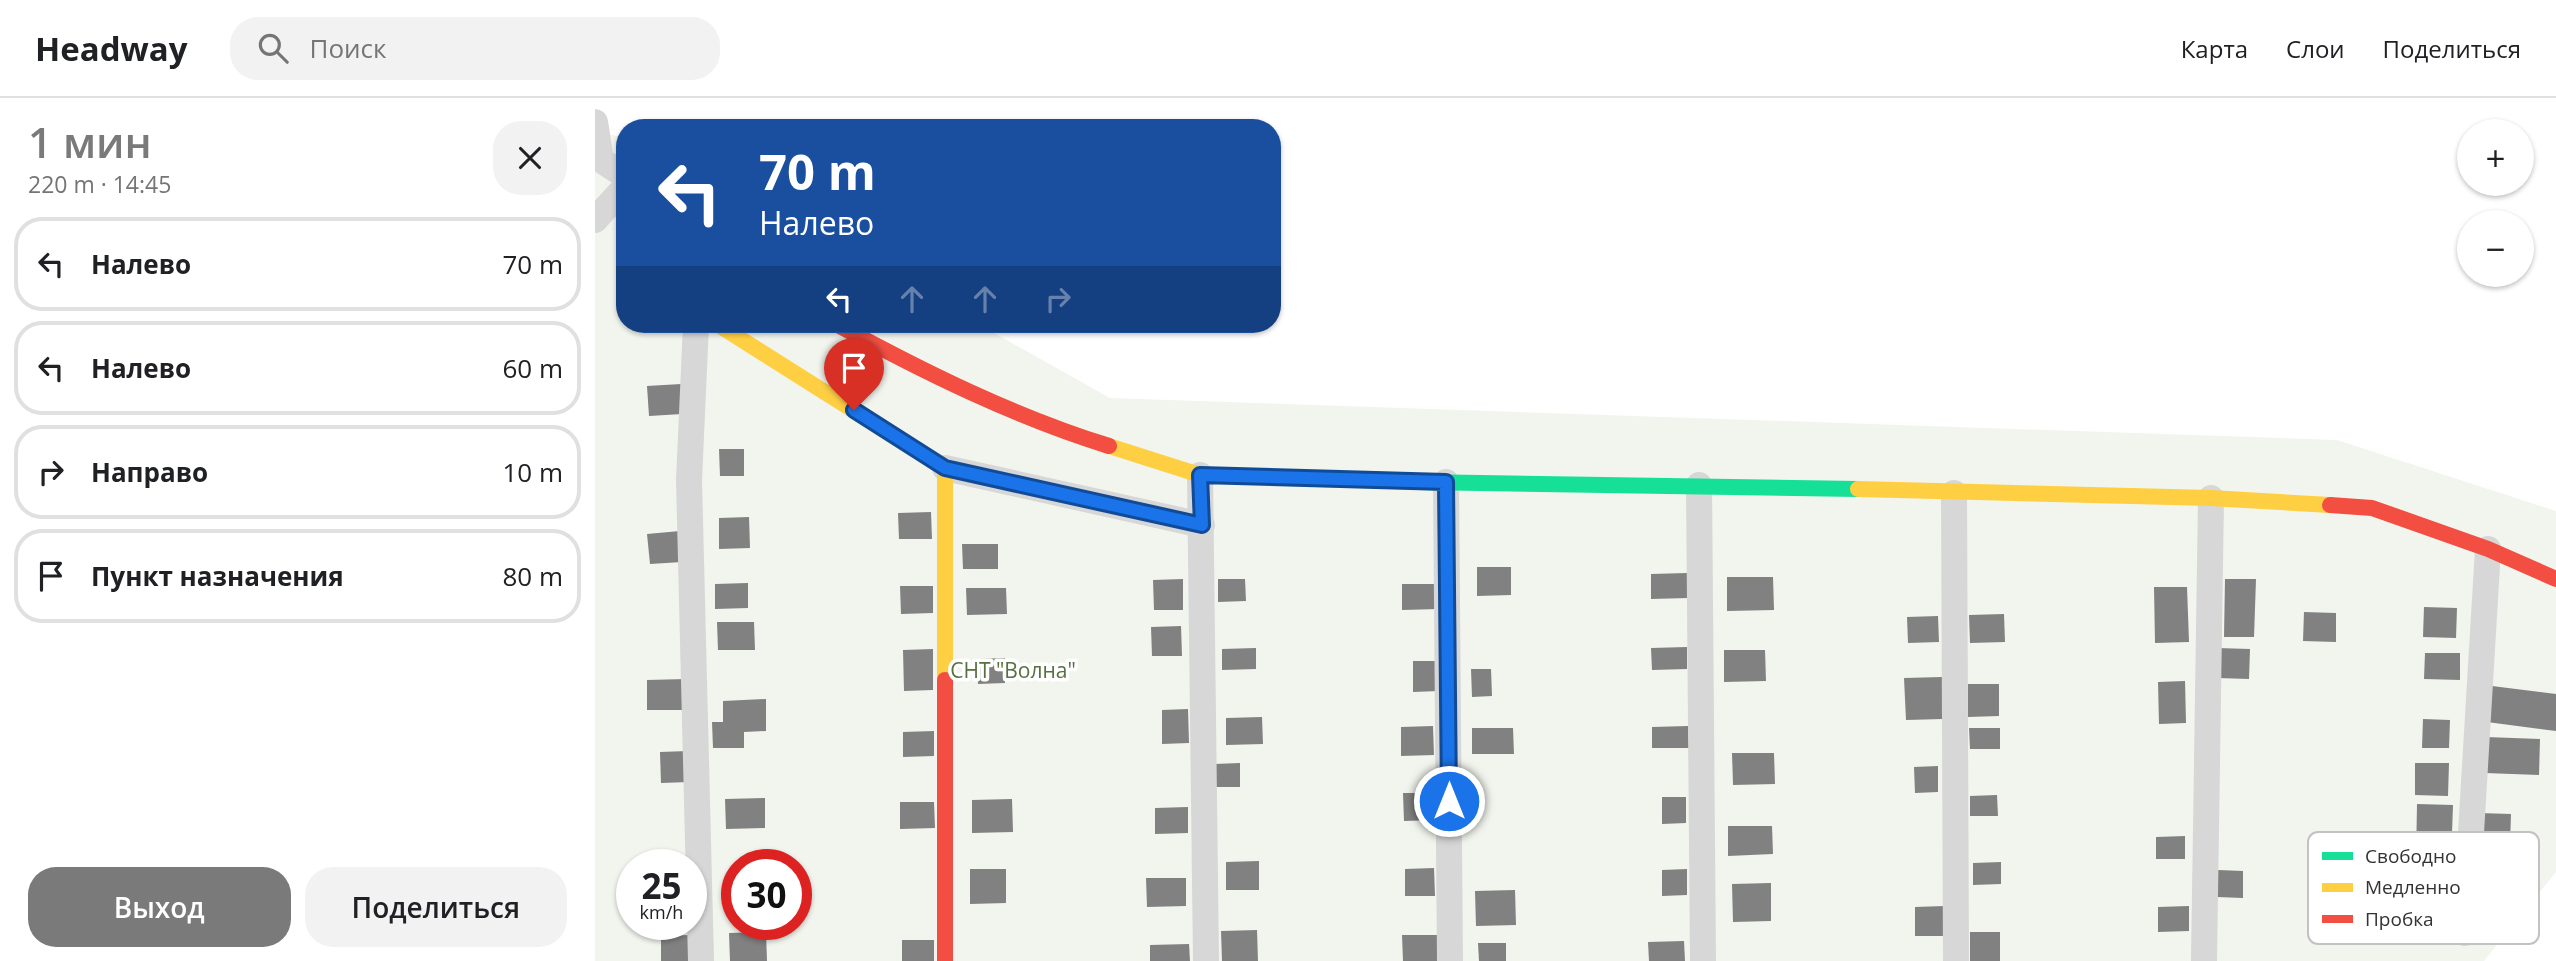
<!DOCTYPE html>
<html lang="ru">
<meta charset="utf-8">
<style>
:root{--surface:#fff;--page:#f2f2f2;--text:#202124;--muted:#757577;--line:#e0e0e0;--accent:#7a7a7a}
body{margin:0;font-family:"Open Sans",sans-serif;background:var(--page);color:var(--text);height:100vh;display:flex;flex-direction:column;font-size:26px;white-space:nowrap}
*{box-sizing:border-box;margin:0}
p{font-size:23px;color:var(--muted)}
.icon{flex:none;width:38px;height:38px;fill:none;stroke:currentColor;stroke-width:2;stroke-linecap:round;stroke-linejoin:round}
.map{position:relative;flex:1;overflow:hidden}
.drawer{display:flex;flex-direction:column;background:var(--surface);width:595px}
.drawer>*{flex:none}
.guide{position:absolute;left:21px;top:21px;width:665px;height:214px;border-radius:28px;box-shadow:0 2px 5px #0004;background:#1a4fa0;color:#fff;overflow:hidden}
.controls{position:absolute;left:1862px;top:21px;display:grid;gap:14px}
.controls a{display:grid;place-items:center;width:77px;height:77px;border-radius:50%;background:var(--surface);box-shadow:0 2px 5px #0004;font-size:35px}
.speed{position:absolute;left:21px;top:751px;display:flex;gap:14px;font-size:35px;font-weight:700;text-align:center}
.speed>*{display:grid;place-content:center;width:91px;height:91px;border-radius:50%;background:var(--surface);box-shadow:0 2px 5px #0004;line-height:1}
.speed small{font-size:18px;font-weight:400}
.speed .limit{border:10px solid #d22;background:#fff;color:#111}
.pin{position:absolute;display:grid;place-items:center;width:60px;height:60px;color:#fff;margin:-72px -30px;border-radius:50% 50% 50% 0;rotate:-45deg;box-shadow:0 0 7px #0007}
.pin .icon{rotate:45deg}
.me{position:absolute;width:77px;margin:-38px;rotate:0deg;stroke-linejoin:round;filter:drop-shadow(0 0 5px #0008)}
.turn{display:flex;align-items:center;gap:24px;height:147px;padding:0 28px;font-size:32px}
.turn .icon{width:91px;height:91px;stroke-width:2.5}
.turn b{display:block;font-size:49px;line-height:60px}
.lanes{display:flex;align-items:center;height:66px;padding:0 28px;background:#0003;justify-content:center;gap:35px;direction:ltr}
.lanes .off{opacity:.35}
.round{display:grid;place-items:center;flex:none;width:74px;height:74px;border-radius:28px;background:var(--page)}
.overview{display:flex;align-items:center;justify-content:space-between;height:119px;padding:0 28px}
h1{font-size:42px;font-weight:600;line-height:52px;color:var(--accent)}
.button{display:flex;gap:14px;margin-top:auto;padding:14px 28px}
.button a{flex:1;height:80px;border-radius:28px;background:var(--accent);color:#fff;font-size:28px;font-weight:600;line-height:80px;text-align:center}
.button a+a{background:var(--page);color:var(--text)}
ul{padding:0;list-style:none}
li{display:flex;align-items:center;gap:21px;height:94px;margin:0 14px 10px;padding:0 14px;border:4px solid var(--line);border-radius:28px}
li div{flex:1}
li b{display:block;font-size:26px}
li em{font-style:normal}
header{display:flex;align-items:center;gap:42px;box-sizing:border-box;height:98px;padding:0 35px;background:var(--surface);border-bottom:2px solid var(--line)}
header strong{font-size:33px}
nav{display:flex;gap:38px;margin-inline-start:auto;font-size:24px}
.search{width:490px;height:63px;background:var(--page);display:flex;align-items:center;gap:18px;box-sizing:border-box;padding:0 24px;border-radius:28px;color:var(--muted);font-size:26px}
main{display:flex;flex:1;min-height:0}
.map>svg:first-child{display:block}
</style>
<header>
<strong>Headway</strong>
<div class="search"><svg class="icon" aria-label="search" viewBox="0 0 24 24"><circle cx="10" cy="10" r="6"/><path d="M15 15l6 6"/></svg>Поиск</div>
<nav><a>Карта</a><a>Слои</a><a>Поделиться</a></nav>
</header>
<main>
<section class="drawer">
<div class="overview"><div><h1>1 мин</h1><p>220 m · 14:45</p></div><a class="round"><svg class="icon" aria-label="close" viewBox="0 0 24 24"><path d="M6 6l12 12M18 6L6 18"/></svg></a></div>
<ul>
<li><svg class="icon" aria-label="left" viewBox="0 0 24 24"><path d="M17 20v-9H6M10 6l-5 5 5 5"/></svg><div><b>Налево</b></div><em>70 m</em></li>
<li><svg class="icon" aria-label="left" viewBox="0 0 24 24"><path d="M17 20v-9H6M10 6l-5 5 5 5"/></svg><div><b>Налево</b></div><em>60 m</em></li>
<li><svg class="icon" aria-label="right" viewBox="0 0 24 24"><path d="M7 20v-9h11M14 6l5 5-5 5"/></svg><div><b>Направо</b></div><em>10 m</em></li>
<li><svg class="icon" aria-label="arrive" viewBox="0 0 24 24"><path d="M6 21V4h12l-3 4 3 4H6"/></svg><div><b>Пункт назначения</b></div><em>80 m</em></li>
</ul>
<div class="button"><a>Выход</a><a>Поделиться</a></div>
</section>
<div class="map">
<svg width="1961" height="863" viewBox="0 0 1961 863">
<rect width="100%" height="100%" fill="#fff"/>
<path fill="#f1f5ed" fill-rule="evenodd" d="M0,33L30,40V226H383L515,300L1742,342L1961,413V774L1889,863H0ZM37,766H96V826H37ZM142,766H201V826H142Z"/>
<g fill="#818181">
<path d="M86,286L87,316L54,318L52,288Z"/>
<path d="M124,351H149V378H125Z"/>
<path d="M336,414L337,441H304L303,415Z"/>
<path d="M154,419L155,450L124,451V420Z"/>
<path d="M85,433L87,464L55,466L52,436Z"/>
<path d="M367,446H403V471H368Z"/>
<path d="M882,469H916V497L882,498Z"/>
<path d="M1092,475L1093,500L1056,501V476Z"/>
<path d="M1132,479H1178L1179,512L1132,513Z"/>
<path d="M588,481V512H559L558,482Z"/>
<path d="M623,481H650L651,503L623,504Z"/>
<path d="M1630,481H1661L1659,539H1629Z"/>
<path d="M153,485V510L120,511V486Z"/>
<path d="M807,486H844V511L807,512Z"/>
<path d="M305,488H338V515L306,516Z"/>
<path d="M1559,489H1592L1594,544L1560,545Z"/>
<path d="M371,490H411L412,516L372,517Z"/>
<path d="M1829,509L1862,510L1861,540L1828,539Z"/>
<path d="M1709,514L1741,515V544L1708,543Z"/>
<path d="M1409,516L1410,544L1375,545L1374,517Z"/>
<path d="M1343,518L1344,544L1313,545L1312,519Z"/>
<path d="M122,524H159L160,552H123Z"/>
<path d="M586,528L587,558H557L556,529Z"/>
<path d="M1092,549V571L1057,572L1056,550Z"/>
<path d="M661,550V571L627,572V551Z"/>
<path d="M1622,550L1655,551L1654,581L1622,580Z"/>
<path d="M338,551V592L309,593L308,552Z"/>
<path d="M1129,552H1170L1171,583L1129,584Z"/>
<path d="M1830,555H1865V582L1829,581Z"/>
<path d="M410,560V585L383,586L382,561Z"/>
<path d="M818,563H843L844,593L818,594Z"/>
<path d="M876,571H896L897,598L877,599Z"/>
<path d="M1347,579L1348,621L1311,622L1309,580Z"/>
<path d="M91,581V612H52V582Z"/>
<path d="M1590,583L1591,625L1564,626L1563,584Z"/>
<path d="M1373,586H1404V618L1373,619Z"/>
<path d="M1897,588L1961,596V633L1892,624Z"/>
<path d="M171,601V633L149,634V650H118L117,624H128V603Z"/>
<path d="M593,611L594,645L567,646V612Z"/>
<path d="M667,619L668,646L631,647V620Z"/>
<path d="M1828,621L1855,622L1854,650H1827Z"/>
<path d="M838,628L839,657L806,658V629Z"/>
<path d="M1093,628L1094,650H1057V629Z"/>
<path d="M877,630H918L919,656H877Z"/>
<path d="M1374,630H1405V651H1375Z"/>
<path d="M339,633V658L308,659V634Z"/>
<path d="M1891,639L1945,641L1944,677L1890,675Z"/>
<path d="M93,653L94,684L66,685L65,654Z"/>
<path d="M1137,655H1179L1180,686L1138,687Z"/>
<path d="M645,665V689H619V666Z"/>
<path d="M1820,665H1854L1853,698L1820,697Z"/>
<path d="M1343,668V694L1320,695L1319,669Z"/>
<path d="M808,695H841V722L809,723Z"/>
<path d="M1402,697L1403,718H1375V698Z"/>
<path d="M1067,699H1091V725L1067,726Z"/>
<path d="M170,700V730L131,731L130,701Z"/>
<path d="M417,701L418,734L377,735V702Z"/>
<path d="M305,704H339L340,730L305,731Z"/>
<path d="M1822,706L1858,707L1856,763L1821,762Z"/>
<path d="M593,709V735L560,736V710Z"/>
<path d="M1884,715L1916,716L1915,747L1883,746Z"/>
<path d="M1133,728H1177L1178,756L1133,758Z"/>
<path d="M1590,738V761H1561V739Z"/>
<path d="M664,763V792H631V764Z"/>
<path d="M1406,764V786L1378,787V765Z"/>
<path d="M839,770L840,798H810V771Z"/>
<path d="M375,771H411V805L375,806Z"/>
<path d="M1092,771V797L1067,798V772Z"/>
<path d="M1623,772L1648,773V800L1622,799Z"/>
<path d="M551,780H591V808L552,809Z"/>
<path d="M1176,785V823L1138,824L1137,786Z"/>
<path d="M920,792L921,827L881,828L880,793Z"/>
<path d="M1349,808L1350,838H1320V809Z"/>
<path d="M1594,808V833L1563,834V809Z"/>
<path d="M662,832L663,863H627L626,833Z"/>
<path d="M171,834L172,863H135L134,835Z"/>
<rect x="1375" y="834" width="30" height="29"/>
<path d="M94,837L95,863H66V838Z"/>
<path d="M807,837H842V863H808Z"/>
<rect x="307" y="842" width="32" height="21"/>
<path d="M1089,843L1090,863H1054L1053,844Z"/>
<path d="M883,845H911V863H884Z"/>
<path d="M594,846L595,863H555V847Z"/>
</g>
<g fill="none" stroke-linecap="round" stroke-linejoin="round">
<g stroke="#d7d7d7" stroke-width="26">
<path d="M0,24L6,62L30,78"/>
<path d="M0,122L30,89"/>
<path d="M101,226L94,382L106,863"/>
<path d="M350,370L607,427"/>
<path d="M605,377L611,863"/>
<path d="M851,384L855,863"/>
<path d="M1104,387L1108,863"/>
<path d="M1359,395L1361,863"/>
<path d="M1870,835L1893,451"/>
<path d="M1609,863L1616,400"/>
</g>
<path stroke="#16e098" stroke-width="16" d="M825,384L1263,391"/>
<g stroke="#ffcf43" stroke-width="16">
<path d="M122,226L350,370V582"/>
<path d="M514,348L605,377L825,384"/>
<path d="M1263,391L1616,400L1735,407"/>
</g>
<g stroke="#f24e42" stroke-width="16">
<path d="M241,226C329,274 418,318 514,348"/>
<path d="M1735,407L1777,410L1893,451L1961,481"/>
<path d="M350,582V863"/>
</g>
</g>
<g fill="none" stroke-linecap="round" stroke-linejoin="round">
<defs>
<path id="route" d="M259,312L350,370L607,427L605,377L851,384L854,703"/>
</defs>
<use href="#route" stroke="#114b97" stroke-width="18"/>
<use href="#route" stroke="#1a73e8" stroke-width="12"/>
</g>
<g text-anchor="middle" stroke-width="7" stroke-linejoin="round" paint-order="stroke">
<g font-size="21" fill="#56703f" stroke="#fff">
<text x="418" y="580">СНТ "Волна"</text>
</g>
</g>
<rect x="1713" y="734" width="231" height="112" rx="10" fill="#fff" stroke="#c2c2c2" stroke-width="2"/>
<rect x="1727" y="754" width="31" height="8" fill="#16e098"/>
<rect x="1727" y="785" width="31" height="9" fill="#ffcf43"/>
<rect x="1727" y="817" width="31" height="8" fill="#f24e42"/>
<g font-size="19" fill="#333">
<text x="1770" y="765">Свободно</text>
<text x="1770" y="796">Медленно</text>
<text x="1770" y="828">Пробка</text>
</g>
</svg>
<div class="controls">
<a>+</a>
<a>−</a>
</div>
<div class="speed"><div>25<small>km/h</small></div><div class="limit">30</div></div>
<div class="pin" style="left:259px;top:312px;background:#d93025"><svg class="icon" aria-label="arrive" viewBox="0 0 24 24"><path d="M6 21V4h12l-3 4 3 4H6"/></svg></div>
<svg class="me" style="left:854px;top:703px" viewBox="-20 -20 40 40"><circle r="17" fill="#1a73e8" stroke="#fff" stroke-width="3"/><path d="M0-11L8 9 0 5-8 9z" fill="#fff"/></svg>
<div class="guide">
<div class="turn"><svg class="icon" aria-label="left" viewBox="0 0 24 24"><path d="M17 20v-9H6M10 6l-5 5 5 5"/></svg><div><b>70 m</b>Налево</div></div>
<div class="lanes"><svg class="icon" aria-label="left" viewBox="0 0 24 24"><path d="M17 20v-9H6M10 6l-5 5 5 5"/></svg><svg class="icon off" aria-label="ahead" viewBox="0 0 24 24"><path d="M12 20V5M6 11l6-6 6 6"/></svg><svg class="icon off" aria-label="ahead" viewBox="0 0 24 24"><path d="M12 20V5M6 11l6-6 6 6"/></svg><svg class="icon off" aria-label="right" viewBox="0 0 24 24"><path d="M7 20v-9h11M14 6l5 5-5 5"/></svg></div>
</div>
</div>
</main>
